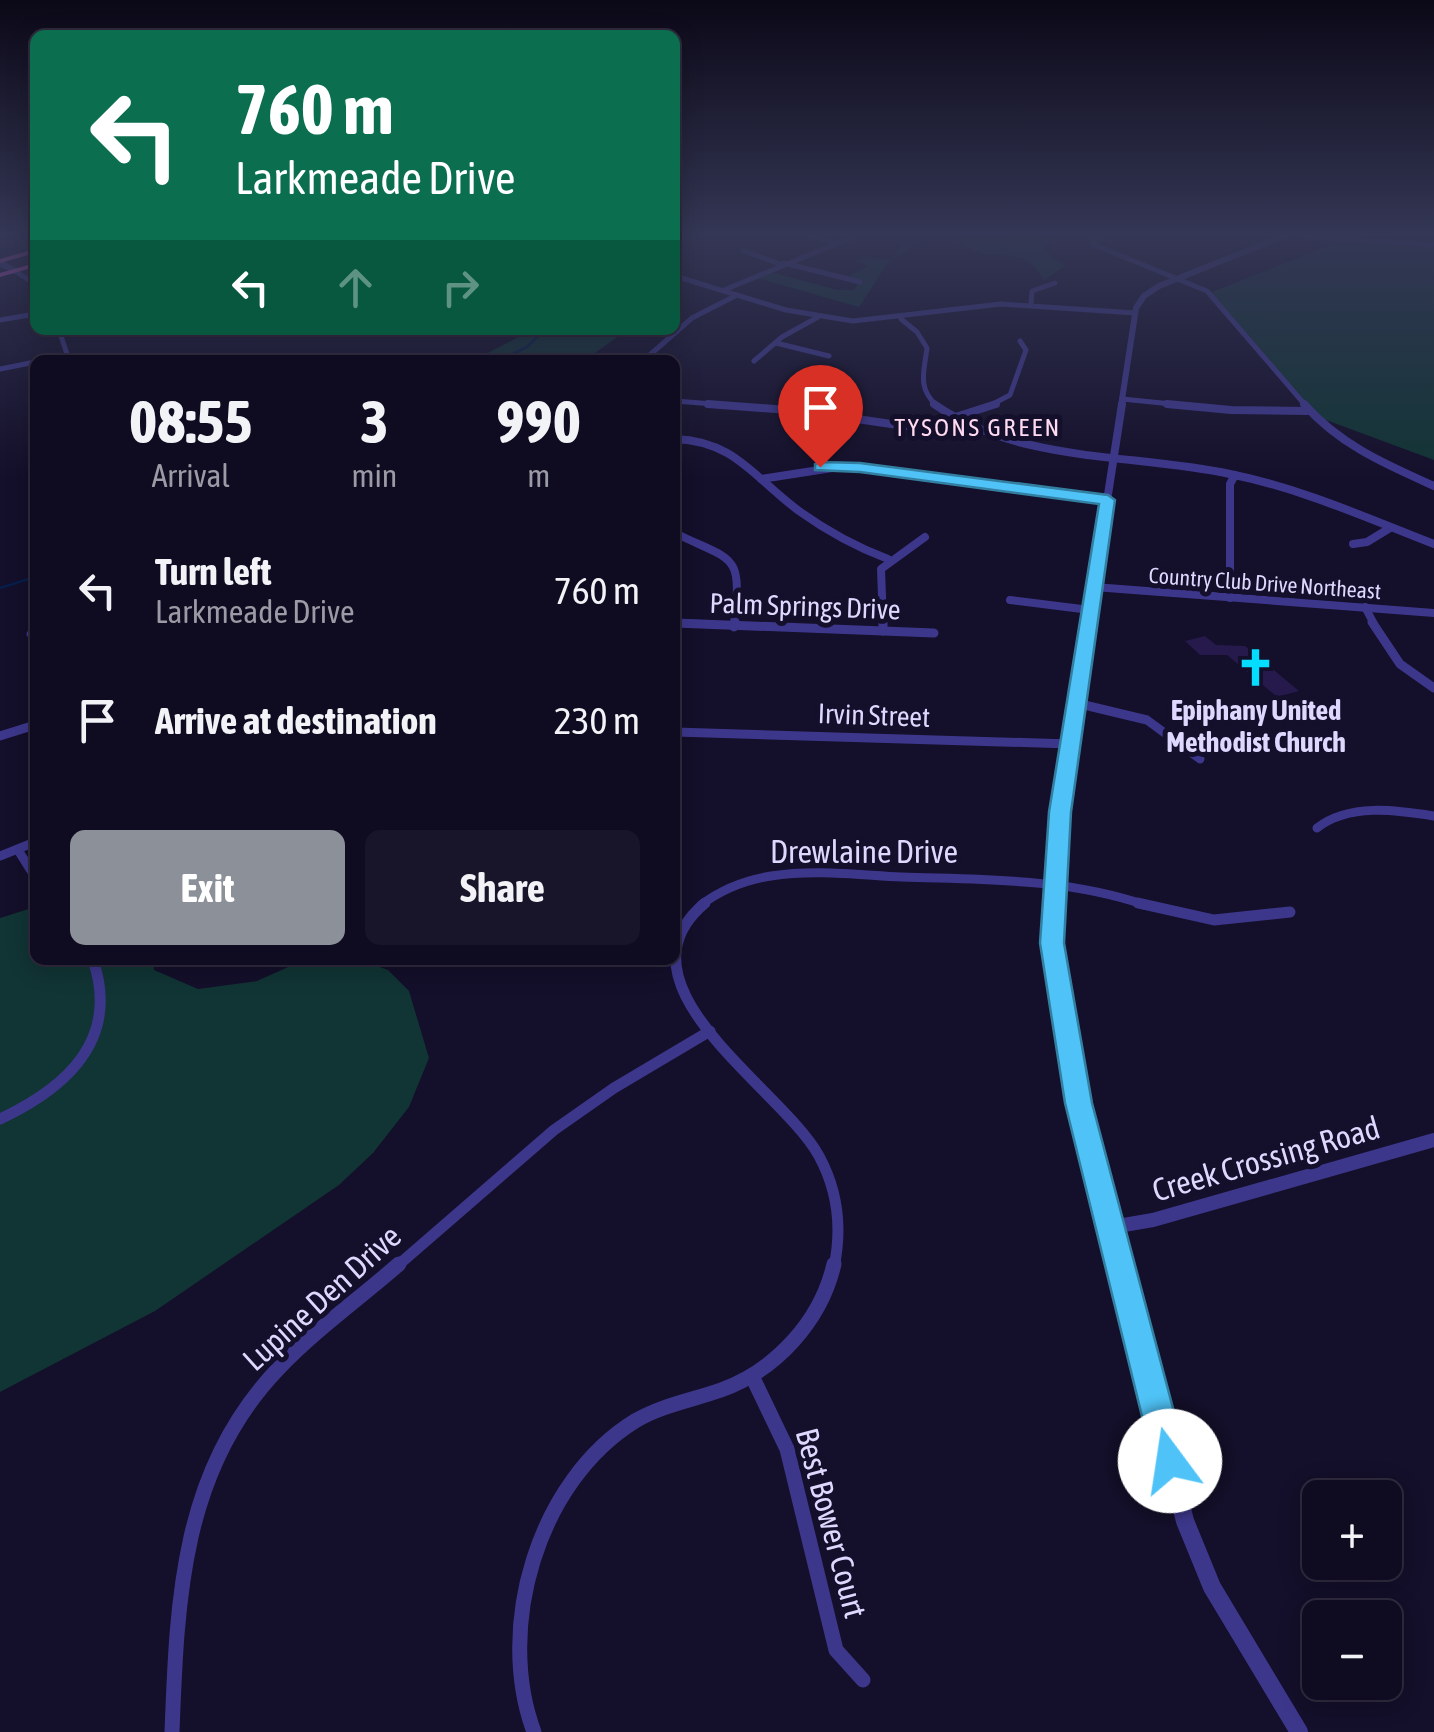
<!DOCTYPE html>
<meta charset="utf-8">
<style>
:root{--surface:#0f0b20;--page:#181429;--text:#f1f3f6;--muted:#9b9ba5;--line:#2f2b3e;--accent:#8c9099}
body{margin:0;font-family:"Asap Condensed",sans-serif;background:var(--page);color:var(--text);height:100vh;display:flex;flex-direction:column;font-size:38px;white-space:nowrap}
*{box-sizing:border-box;margin:0}
p{font-size:32px;color:var(--muted)}
.icon{flex:none;width:55px;height:55px;fill:none;stroke:currentColor;stroke-width:2;stroke-linecap:round;stroke-linejoin:round}
.map{position:relative;flex:1;overflow:hidden}
.panel{position:absolute;left:30px;top:355px;width:650px;height:610px;display:flex;flex-direction:column;background:var(--surface);border-radius:15px;box-shadow:0 5px 25px #0003,0 0 0 2px var(--line)}
.panel>*{flex:none}
.top-card{position:absolute;left:30px;top:30px;width:650px;height:305px;border-radius:15px;box-shadow:0 5px 25px #0003,0 0 0 2px var(--line);background:#0b6e4f;color:#fff;overflow:hidden}
.fabs{position:absolute;left:1302px;top:1480px;display:grid;gap:20px}
.fabs a{display:grid;place-items:center;width:100px;height:100px;border-radius:15px;background:var(--surface);box-shadow:0 5px 25px #0003,0 0 0 2px var(--line);font-size:50px}
.pin{position:absolute;display:grid;place-items:center;width:85px;height:85px;color:#fff;margin:-102px -42px;border-radius:50% 50% 50% 0;rotate:-45deg;box-shadow:0 0 10px #0007}
.pin .icon{rotate:45deg}
.me{position:absolute;width:110px;margin:-55px;rotate:346deg;stroke-linejoin:round;filter:drop-shadow(0 0 8px #0008)}
.turn{display:flex;align-items:center;gap:35px;height:210px;padding:0 40px;font-size:45px}
.turn .icon{width:130px;height:130px;stroke-width:2.5}
.turn b{display:block;font-size:70px;line-height:85px}
.lanes{display:flex;align-items:center;height:95px;padding:0 40px;background:#0003;justify-content:center;gap:50px;direction:ltr}
.lanes .off{opacity:.35}
.eta{display:flex;justify-content:space-evenly;align-items:center;height:170px;text-align:center}
.eta b{font-size:60px;font-weight:700;line-height:70px}
.action{display:flex;gap:20px;margin-top:auto;padding:20px 40px}
.action a{flex:1;height:115px;border-radius:15px;background:var(--accent);color:#fff;font-size:40px;font-weight:700;line-height:115px;text-align:center}
.action a+a{background:var(--page);color:var(--text)}
ul{padding:0;list-style:none}
li{display:flex;align-items:center;gap:30px;height:130px;padding:0 40px}
li div{flex:1}
li b{display:block;font-size:38px}
li em{font-style:normal}
.map>svg:first-child{display:block}
</style>
<div class="map">
<svg width="1434" height="1732" viewBox="0 0 1434 1732">
<rect width="100%" height="100%" fill="#140f2a"/>
<g fill="#113434">
<path d="M909,236H928L890,261H889L859,307L758,278L771,272L837,290H854L859,282L845,278L868,266L855,261L864,257L891,260Z"/>
<path d="M948,236H1055L1043,250L1065,266L1044,280C1024,245 1008,261 978,252C968,250 958,240 948,236Z"/>
<path d="M1346,239L1434,245V460L1310,414L1209,293Z"/>
<path d="M532,330H627L585,360H474Z"/>
<path d="M35,907V960H153L154,970L198,989L257,981L297,963L358,960L372,964L388,970L409,991L429,1058L409,1107L373,1153L339,1185L155,1311L0,1392V918Z"/>
</g>
<g fill="none" stroke-linecap="round" stroke-linejoin="round">
<g stroke="#071d4a" stroke-width="2.5">
<path d="M500,360L527,347L544,330"/>
<path d="M0,588L35,577"/>
</g>
</g>
<path fill="#261a4c" d="M1205,636L1216,645L1245,646L1299,691L1277,697L1227,655H1200L1185,641Z"/>
<g fill="none" stroke-linecap="round" stroke-linejoin="round">
<g stroke="#3d378c" stroke-width="5">
<path d="M812,236L837,244"/>
<path d="M1099,236L1092,244L1207,291L1306,406"/>
<path d="M1301,236L1434,245"/>
<path d="M744,251L780,264"/>
<path d="M784,263L860,282"/>
<path d="M15,271L35,284"/>
<path d="M675,276L786,310L853,321L1001,304L1135,313"/>
<path d="M724,290L855,236"/>
<path d="M1031,303L1032,291L1055,283"/>
<path d="M901,319L917,332L927,348C924,372 917,388 937,406"/>
<path d="M0,320L35,314"/>
<path d="M59,330L69,360"/>
<path d="M776,343L829,356"/>
<path d="M47,360L70,356"/>
<path d="M644,360L692,318L737,295"/>
<path d="M754,361L782,337L818,317"/>
<path d="M0,369L35,362"/>
<path d="M1122,399L1192,406"/>
<path d="M675,401L739,406"/>
<path d="M989,406L1010,395L1026,350L1020,341"/>
</g>
<g stroke="#3d378c" stroke-width="8">
<path d="M708,404L802,411L905,426L937,423L996,404"/>
<path d="M934,404C1020,464 1131,453 1230,474C1300,488 1367,518 1434,544"/>
<path d="M1167,404L1231,410L1307,411"/>
<path d="M1304,404C1340,445 1385,464 1434,486"/>
<path d="M675,439C735,441 754,478 799,511C827,531 856,547 888,559"/>
<path d="M761,479L845,466L1108,500"/>
<path d="M675,533C733,562 743,551 734,624"/>
<path d="M1353,544L1367,542L1390,528"/>
<path d="M1094,587L1434,613"/>
<path d="M1230,598V484L1235,475"/>
<path d="M1010,600L1090,610"/>
<path d="M1365,607L1374,624"/>
<path d="M675,623L704,624"/>
<path d="M883,624L881,569L925,537"/>
</g>
<g stroke="#3d378c" stroke-width="9">
<path d="M883,622V631"/>
<path d="M1372,622L1400,664L1434,688"/>
<path d="M675,623L934,633"/>
<path d="M734,627L735,622"/>
<path d="M31,634L35,633"/>
<path d="M1076,703L1147,720L1200,759"/>
<path d="M675,732L1071,744"/>
<path d="M0,736L35,725"/>
<path d="M1317,828C1349,803 1396,810 1434,816"/>
<path d="M18,850L35,877"/>
<path d="M0,856L35,842"/>
<path d="M701,905C722,889 746,880 771,876C815,869 859,875 902,877C984,880 1066,878 1145,905"/>
</g>
<g stroke="#3d378c" stroke-width="11">
<path d="M705,903C607,985 783,1089 819,1156C838,1191 842,1229 834,1267"/>
<path d="M1138,903L1214,920L1290,912"/>
<path d="M0,1119C68,1087 120,1039 93,960"/>
<path d="M396,1267L554,1130L614,1088L710,1031"/>
</g>
<g stroke="#3d378c" stroke-width="15">
<path d="M752,1376L787,1449L836,1650L863,1680"/>
<path d="M172,1732C177,1601 181,1470 278,1369C314,1331 359,1299 399,1264"/>
<path d="M534,1732C495,1627 538,1481 635,1421C662,1405 693,1400 721,1390C776,1370 821,1321 834,1264"/>
</g>
<g stroke="#3d378c" stroke-width="6">
<path d="M0,263L15,271"/>
<path d="M1121,406L1136,308L1144,296L1159,286L1284,236"/>
</g>
<path stroke="#3d378c" stroke-width="8" d="M1088,624L1122,404"/>
<path stroke="#3d378c" stroke-width="10" d="M1054,905L1060,812L1089,622"/>
<g stroke="#3d378c" stroke-width="14">
<path d="M1054,903L1052,943L1079,1103L1121,1267"/>
<path d="M1112,1227L1153,1220L1434,1140"/>
</g>
<path stroke="#3d378c" stroke-width="18" d="M1120,1264L1185,1521L1212,1587L1299,1732"/>
<g fill="#e459cf" fill-rule="evenodd">
<path d="M35,249V253L0,263V259Z"/>
<path d="M35,263V267L0,277V273Z"/>
</g>
</g>
<linearGradient id="sky" x2="0" y2="1"><stop stop-color="#0b0817"/><stop offset="0.49" stop-color="#343755"/><stop offset="1" stop-color="#343755" stop-opacity="0"/></linearGradient>
<rect width="1434" height="478" fill="url(#sky)"/>
<path fill="#4fc3f7" stroke="#337fa1" stroke-width="2.5" d="M820,462L860,463L1108,495L1115,500L1071,812L1064,943L1092,1103L1187,1461L1182,1473L1170,1478L1158,1473L1153,1461L1065,1103L1040,943L1049,812L1099,504L860,472L815,470V464Z"/>
<defs>
<symbol id="church-bare" viewBox="-9 -9 18 18"><path d="M-1.2-6h2.4v3.5h3.3v2.4h-3.3V6h-2.4V-.1h-3.3v-2.4h3.3Z" fill="#04ddff" stroke="#140f2a" stroke-width="2.5" paint-order="stroke"/></symbol>
</defs>
<g fill-rule="evenodd">
<use href="#church-bare" x="1228" y="640" width="55" height="55"/>
</g>
<g text-anchor="middle" stroke-width="10" stroke-linejoin="round" paint-order="stroke">
<g font-size="22" fill="#ded8ff" stroke="#140f2a">
<text transform="translate(1265 583) rotate(4)" y="8">Country Club Drive Northeast</text>
</g>
<g font-size="25" letter-spacing="2.5" fill="#ffdaf0" stroke="#140f2a">
<text x="978" y="436">TYSONS GREEN</text>
</g>
<g font-size="28" fill="#ded8ff" stroke="#140f2a">
<text transform="translate(805 606) rotate(2)" y="10">Palm Springs Drive</text>
<text transform="translate(874 715) rotate(2)" y="10">Irvin Street</text>
</g>
<g font-size="28" font-weight="bold" fill="#ded8ff" stroke="#140f2a">
<text x="1256" y="720">Epiphany United<tspan x="1256" dy="32">Methodist Church</tspan></text>
</g>
<g font-size="32" fill="#ded8ff" stroke="#140f2a">
<text x="864" y="863">Drewlaine Drive</text>
<text transform="translate(1266 1159) rotate(-16)" y="11">Creek Crossing Road</text>
<text transform="translate(322 1298) rotate(-42)" y="11">Lupine Den Drive</text>
<text transform="translate(831 1523) rotate(75)" y="11">Best Bower Court</text>
</g>
</g>
</svg>
<div class="fabs">
<a>+</a>
<a>−</a>
</div>
<div class="pin" style="left:820px;top:467px;background:#d93025"><svg class="icon" aria-label="arrive" viewBox="0 0 24 24"><path d="M6 21V4h12l-3 4 3 4H6"/></svg></div>
<svg class="me" style="left:1170px;top:1461px" viewBox="-20 -20 40 40"><circle r="19" fill="#fff"/><path d="M0-13L10 11 0 6-10 11z" fill="#4fc3f7"/></svg>
<div class="top-card">
<div class="turn"><svg class="icon" aria-label="left" viewBox="0 0 24 24"><path d="M17 20v-9H6M10 6l-5 5 5 5"/></svg><div><b>760 m</b>Larkmeade Drive</div></div>
<div class="lanes"><svg class="icon" aria-label="left" viewBox="0 0 24 24"><path d="M17 20v-9H6M10 6l-5 5 5 5"/></svg><svg class="icon off" aria-label="ahead" viewBox="0 0 24 24"><path d="M12 20V5M6 11l6-6 6 6"/></svg><svg class="icon off" aria-label="right" viewBox="0 0 24 24"><path d="M7 20v-9h11M14 6l5 5-5 5"/></svg></div>
</div>
<section class="panel">
<div class="eta">
<div><b>08:55</b><p>Arrival</p></div>
<div><b>3</b><p>min</p></div>
<div><b>990</b><p>m</p></div>
</div>
<ul>
<li><svg class="icon" aria-label="left" viewBox="0 0 24 24"><path d="M17 20v-9H6M10 6l-5 5 5 5"/></svg><div><b>Turn left</b><p>Larkmeade Drive</p></div><em>760 m</em></li>
<li><svg class="icon" aria-label="arrive" viewBox="0 0 24 24"><path d="M6 21V4h12l-3 4 3 4H6"/></svg><div><b>Arrive at destination</b></div><em>230 m</em></li>
</ul>
<div class="action"><a>Exit</a><a>Share</a></div>
</section>
</div>
